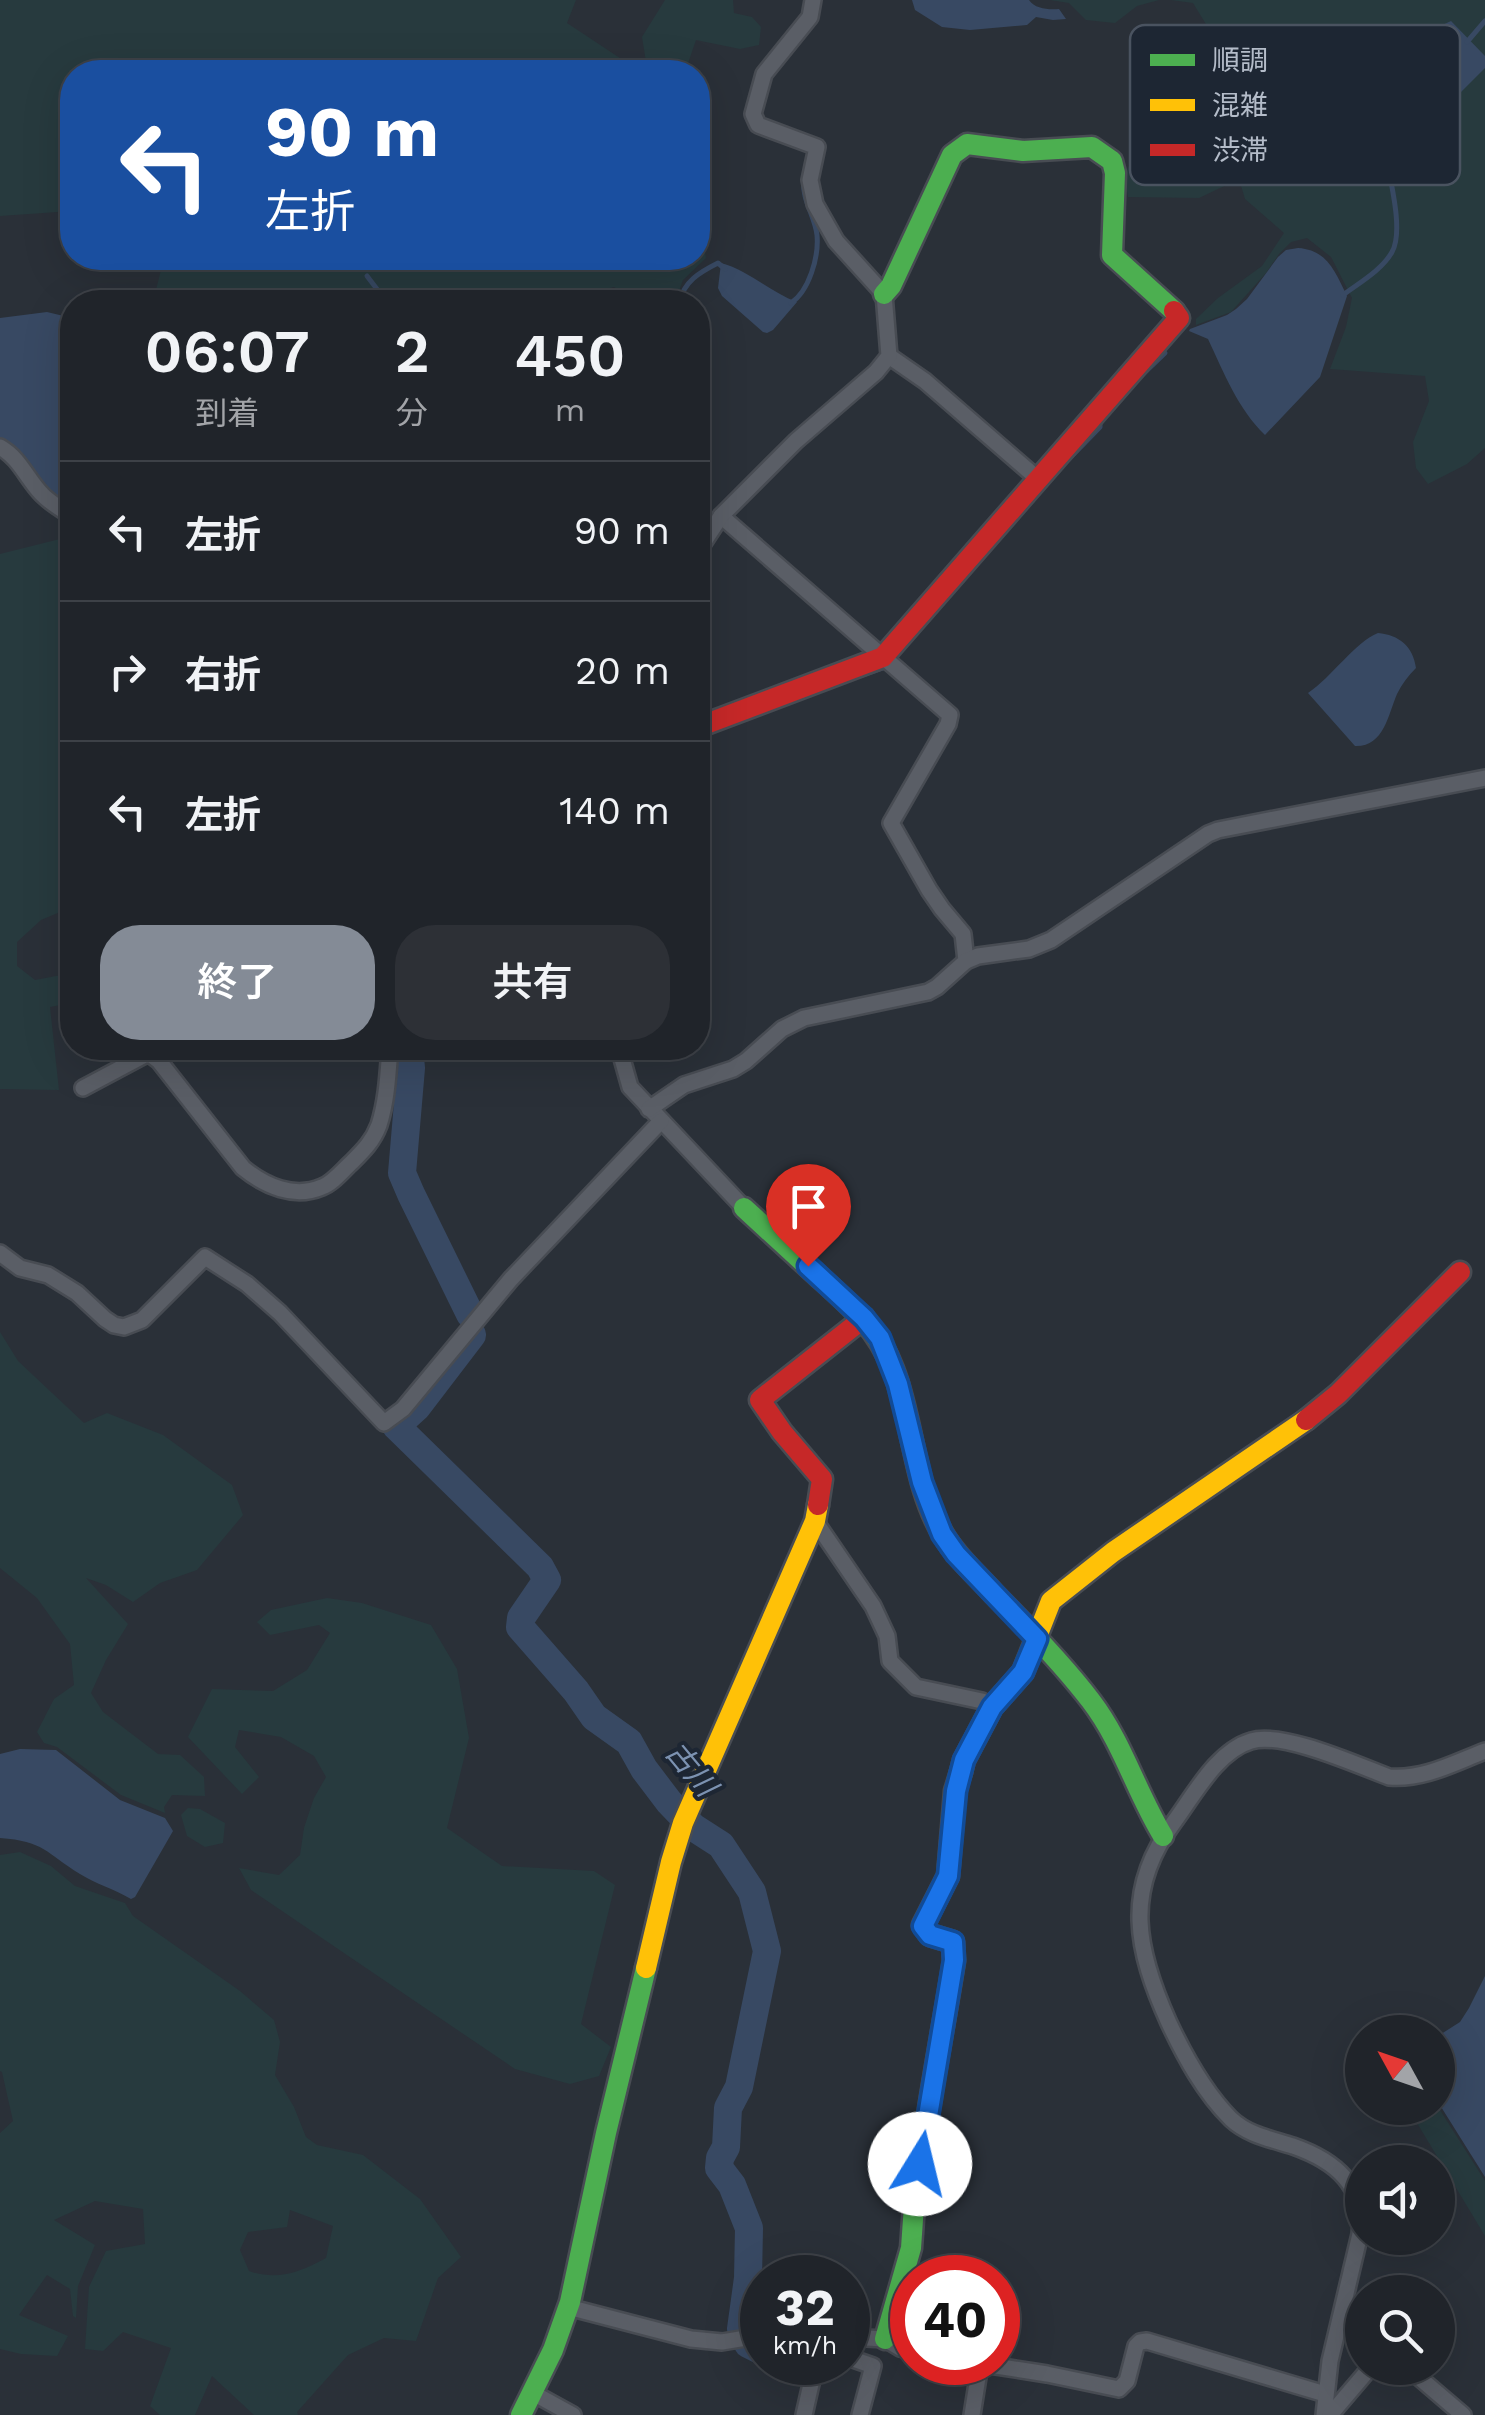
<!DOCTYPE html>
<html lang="ja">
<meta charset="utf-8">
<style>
:root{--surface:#20242a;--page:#2d3036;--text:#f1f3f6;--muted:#a2a4a8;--line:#3d4147;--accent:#848b96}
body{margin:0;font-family:"Work Sans","Noto Sans JP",sans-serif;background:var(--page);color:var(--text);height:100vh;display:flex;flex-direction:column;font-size:38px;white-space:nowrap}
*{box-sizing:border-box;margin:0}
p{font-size:32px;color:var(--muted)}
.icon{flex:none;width:55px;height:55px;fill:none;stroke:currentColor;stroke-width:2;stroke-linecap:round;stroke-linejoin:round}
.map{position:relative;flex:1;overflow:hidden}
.panel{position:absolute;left:60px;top:290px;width:650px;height:770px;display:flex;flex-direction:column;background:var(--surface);border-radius:40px;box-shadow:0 10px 40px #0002,0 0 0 2px var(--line)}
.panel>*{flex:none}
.guide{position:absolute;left:60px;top:60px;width:650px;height:210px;border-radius:40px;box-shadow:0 10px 40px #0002,0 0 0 2px var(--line);background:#1a4fa0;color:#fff;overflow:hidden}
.needle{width:65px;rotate:310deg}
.tools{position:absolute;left:1345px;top:2015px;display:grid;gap:20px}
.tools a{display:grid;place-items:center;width:110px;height:110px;border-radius:50%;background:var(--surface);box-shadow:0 10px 40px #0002,0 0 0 2px var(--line);font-size:50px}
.speed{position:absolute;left:740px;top:2255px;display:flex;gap:20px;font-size:50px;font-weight:700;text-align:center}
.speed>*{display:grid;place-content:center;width:130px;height:130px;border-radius:50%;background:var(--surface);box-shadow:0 10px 40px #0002,0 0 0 2px var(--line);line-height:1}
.speed small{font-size:25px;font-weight:400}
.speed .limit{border:15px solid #d22;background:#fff;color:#111}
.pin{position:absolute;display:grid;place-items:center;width:85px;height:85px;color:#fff;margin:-102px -42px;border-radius:50% 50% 50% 0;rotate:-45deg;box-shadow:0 0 10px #0007}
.pin .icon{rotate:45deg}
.me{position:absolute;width:110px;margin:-55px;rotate:9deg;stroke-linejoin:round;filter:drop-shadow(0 0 8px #0008)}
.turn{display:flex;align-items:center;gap:35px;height:210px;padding:0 40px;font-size:45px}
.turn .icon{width:130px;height:130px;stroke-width:2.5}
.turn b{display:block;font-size:70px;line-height:85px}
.eta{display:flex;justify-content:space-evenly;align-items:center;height:170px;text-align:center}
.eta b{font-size:60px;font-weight:600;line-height:70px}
.action{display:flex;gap:20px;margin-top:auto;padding:20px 40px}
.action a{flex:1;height:115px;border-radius:40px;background:var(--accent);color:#fff;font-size:40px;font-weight:600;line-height:115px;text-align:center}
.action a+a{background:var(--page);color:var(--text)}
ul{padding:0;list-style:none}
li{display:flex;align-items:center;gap:30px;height:140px;padding:0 40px;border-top:2px solid var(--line)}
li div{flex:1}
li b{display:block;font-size:38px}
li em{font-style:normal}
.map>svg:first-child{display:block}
</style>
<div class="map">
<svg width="1485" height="2415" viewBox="0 0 1485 2415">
<rect width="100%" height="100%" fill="#2a3038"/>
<g fill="#273a3e" fill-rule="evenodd">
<path d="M0,0H576L567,23L641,72H72V211L0,216Z"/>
<path d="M665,0H733L734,13L752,17L761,27L759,45L740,49L696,40L685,72H651L646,62L642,37Z"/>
<path d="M1050,0H1159L1137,6L1115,23L1086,20L1069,3Z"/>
<path d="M1171,0H1485V448L1467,464L1428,484L1416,468L1413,442L1429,401L1425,376L1330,369L1346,327L1352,298L1331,257L1307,238L1291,242L1279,254L1266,273L1231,312L1196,325V319L1218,298L1262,266L1284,233L1245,199L1239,179L1199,198L1128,197L1124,175L1143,140L1180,121L1210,95L1188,66L1220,47L1193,3Z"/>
<path d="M698,207L706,258L683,280L675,302H635L633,298L614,287L584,295L576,302H153L164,258H698Z"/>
<path d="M64,538L72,544V907L41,920L17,942V966L35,980L72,973V1003L50,1007L59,1090L0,1089V554Z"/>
<path d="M0,1332L18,1361L84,1423L107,1413L163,1435L232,1485L243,1515L197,1570L160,1583L133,1602L106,1585L86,1578L128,1624L106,1660L91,1693L103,1712L158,1754L180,1755L204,1777L205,1796L172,1795L164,1807L165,1813L121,1795L57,1747L44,1743L37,1732L54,1699L74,1685L70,1644L37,1598L0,1568Z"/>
<path d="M327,1598L362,1603L431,1625L457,1669L469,1738L447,1828L502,1866L594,1871L615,1885L581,2024L611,2047L599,2076L570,2084L515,2069L251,1890L239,1868L279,1875L300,1855L304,1828L314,1798L326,1777L314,1756L281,1737L239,1730L235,1747L259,1777L242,1794L188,1737L212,1689L273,1691L307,1670L330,1633L319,1625L270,1635L257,1622L271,1610Z"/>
<path d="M188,1808L200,1809L225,1823L223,1843L205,1847L187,1836L181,1815Z"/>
<path d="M20,1852L51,1866L75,1886L125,1903L133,1916L240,1991L274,2020L280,2042L275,2075L294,2107L306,2137L317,2145L363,2155L420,2199L461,2257L438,2278L416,2341L384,2338L348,2355L297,2412L298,2415H254L212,2376L195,2415H160L150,2406L171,2348L123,2332L103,2351L85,2349L89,2287L106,2251L145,2244L143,2209L95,2201L54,2220L95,2245L78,2286L76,2318L73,2316L70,2289L47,2275L19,2315L68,2336L57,2356L21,2354L0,2349V2133L13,2121L2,2072L0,2071V1855ZM290,2210L333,2226L326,2258C301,2272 277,2281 249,2271L240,2250L248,2232L287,2227Z"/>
<path d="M1438,2107L1485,2181V2236L1408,2108Z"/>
</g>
<g fill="#384963">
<path d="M912,0H1029C1035,9 1049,10 1059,9L1066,19L1053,20L1036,17L1027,25L970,30L942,27L915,10Z"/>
<path d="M1451,21L1485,56V68L1437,116L1382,61L1402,44Z"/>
<path d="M1298,248C1328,250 1335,272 1347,296L1320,377L1265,435C1238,409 1224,373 1208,339L1189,331L1190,329L1227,315L1236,309L1247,299L1278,257L1286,250Z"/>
<path d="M721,263C748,270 770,292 797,302L773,330L767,333L763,332L722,296L718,288Z"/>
<path d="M47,312L72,318V510L54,499L10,446L0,439V318Z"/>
<path d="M1378,633C1399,635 1413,646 1416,668C1408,676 1402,684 1397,694C1388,715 1384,747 1355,746L1308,693C1332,677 1355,642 1378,633Z"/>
<path d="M20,1749L56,1750L120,1800L165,1818L173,1831L135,1897L131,1899C114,1889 96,1884 80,1874C46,1853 44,1841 0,1838V1754Z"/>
<path d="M1485,1976V2177L1438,2102V2036L1460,2022L1469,2008Z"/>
</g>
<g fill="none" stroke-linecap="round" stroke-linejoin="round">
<g stroke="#384963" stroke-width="5">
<path d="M1467,42L1485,21"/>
<path d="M367,276L383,297V302"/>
<path d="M1343,295C1359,283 1382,270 1392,252C1404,231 1390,180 1386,156L1428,124"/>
<path d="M680,302C683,282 700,272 718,263L725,269"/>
<path d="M791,303C809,291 819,257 817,235C815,216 801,199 804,179"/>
<path d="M1138,379L1165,353"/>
<path d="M1068,460L1100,427V419"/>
<path d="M863,675L883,668"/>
</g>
<g stroke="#384963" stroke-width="28">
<path d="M409,1048L411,1068L402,1173L411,1194L470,1314"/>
<path d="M472,1335L417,1407L396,1426L540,1567L547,1580L521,1618L520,1627L576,1691L594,1717L629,1742L644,1769L669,1802L693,1827L721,1845L752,1892L767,1951L739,2087L728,2108L726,2147L720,2158L719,2168L732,2185L749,2228L748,2278L741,2329L748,2344L762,2351"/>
</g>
<defs>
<g id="street">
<path d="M889,356L925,381L1038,479"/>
<path d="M0,447C19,458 25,475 39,491C48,502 61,509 72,516"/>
<path d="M721,516L950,715L948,724L891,823L929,890L942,909L963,934L966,961"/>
<path d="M698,551L721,516L796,441L876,372L889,356L884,294L836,241L815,204L810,180L817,147L758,125L753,114L764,74L810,17L813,0"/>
<path d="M619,1048L630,1087L744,1208"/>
<path d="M83,1088L145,1055H151L159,1061L243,1168C265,1186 294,1199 322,1187C333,1183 343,1170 352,1162C364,1150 373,1141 379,1125C387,1100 388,1073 390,1048"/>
<path d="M649,1109L684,1085L733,1069L746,1061L782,1029L804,1018L928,992L937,987L966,961L978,956L1029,949L1051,940L1208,834L1218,830L1485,778"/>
<path d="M0,1253L20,1268L48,1275L77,1293L105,1319L114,1325L124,1327L142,1320L205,1257L247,1284L280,1313L384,1423L403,1409L511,1279L661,1121"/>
<path d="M815,1521L873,1606L887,1636L890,1661L916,1687L982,1701L992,1707"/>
<path d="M568,2307L691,2339L722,2342L752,2337L762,2339"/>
<path d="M848,2337L885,2339L900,2348L912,2351"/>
<path d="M848,2345L853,2359L873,2366L860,2415"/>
<path d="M970,2362L1047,2374L1119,2389L1127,2381L1136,2346L1140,2342L1147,2341L1325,2394"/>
<path d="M1408,2368L1463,2415"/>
<path d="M533,2393L573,2415"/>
<path d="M804,2415L816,2362"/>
<path d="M972,2415L980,2365"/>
<path d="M1324,2415L1330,2361L1360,2234C1366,2186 1336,2161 1293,2146C1271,2139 1248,2135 1231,2119C1204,2092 1185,2057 1169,2023C1136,1950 1123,1890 1174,1822C1194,1795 1217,1751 1251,1741C1282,1731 1357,1765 1389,1777C1423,1780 1454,1763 1485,1751"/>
<path d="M1330,2415L1370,2368"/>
</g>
<g id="fast">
<path d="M884,294L891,286L952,155L967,144L1023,151L1092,147L1112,161L1115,173L1112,255L1174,311"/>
<path d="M744,1208C768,1230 793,1253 817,1275C848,1303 878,1328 893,1369C914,1423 913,1485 944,1536C957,1558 977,1575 994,1594C1028,1628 1062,1663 1091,1701C1123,1743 1136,1792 1163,1836"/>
<path d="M885,2339L911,2248L915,2191L918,2188C926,2112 942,2037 954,1961L953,1942L930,1935L923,1925L948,1876L955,1791L961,1772"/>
<path d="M521,2415L553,2350L570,2302L606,2133L646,1968"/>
</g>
<g id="slow">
<path d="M961,1772L964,1760L992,1707L1023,1672L1051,1601L1113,1552L1306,1420"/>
<path d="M646,1968L671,1862L683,1823L815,1521L818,1505"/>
</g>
<g id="jam">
<path d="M698,727L883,657L1179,318L1174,311"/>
<path d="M1306,1420L1338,1394L1460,1272"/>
<path d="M818,1505L822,1479L782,1432L760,1400L864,1318"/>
</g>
</defs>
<use href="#street" stroke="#484c53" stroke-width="20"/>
<use href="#fast" stroke="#484c53" stroke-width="25"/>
<use href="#slow" stroke="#484c53" stroke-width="25"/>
<use href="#jam" stroke="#484c53" stroke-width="25"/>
<use href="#street" stroke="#5a5e66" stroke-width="15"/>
<use href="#fast" stroke="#4caf50" stroke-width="20"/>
<use href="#slow" stroke="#ffc107" stroke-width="20"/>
<use href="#jam" stroke="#c62828" stroke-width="20"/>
</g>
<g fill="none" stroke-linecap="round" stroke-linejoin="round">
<defs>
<path id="route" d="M808,1266L864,1318L880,1338L898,1384L922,1482L942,1534L956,1554L1037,1639L1023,1672L992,1707L964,1760L956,1791L948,1876L923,1926L930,1935L953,1942L954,1960L920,2164"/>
</defs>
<use href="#route" stroke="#114b97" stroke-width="25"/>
<use href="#route" stroke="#1a73e8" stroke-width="18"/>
</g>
<g text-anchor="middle" stroke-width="8" stroke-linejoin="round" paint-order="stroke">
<g font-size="30" font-style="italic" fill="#7c92b1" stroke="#1d2633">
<text transform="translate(691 1769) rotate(50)" y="10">古川</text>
</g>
</g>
<rect x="1130" y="25" width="330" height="160" rx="15" fill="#1d2633" stroke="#4a5360" stroke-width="2.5"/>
<rect x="1150" y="54" width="45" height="12" fill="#4caf50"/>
<rect x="1150" y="99" width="45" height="12" fill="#ffc107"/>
<rect x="1150" y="144" width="45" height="12" fill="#c62828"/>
<g font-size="28" fill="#b4bcc9">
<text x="1212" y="70">順調</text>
<text x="1212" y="115">混雑</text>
<text x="1212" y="160">渋滞</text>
</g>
</svg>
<div class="tools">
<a><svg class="needle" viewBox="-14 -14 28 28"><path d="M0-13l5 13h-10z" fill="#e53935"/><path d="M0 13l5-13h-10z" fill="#a2a4a8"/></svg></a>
<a><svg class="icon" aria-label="sound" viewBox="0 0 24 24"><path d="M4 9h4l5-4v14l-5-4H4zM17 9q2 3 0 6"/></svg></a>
<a><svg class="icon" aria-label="search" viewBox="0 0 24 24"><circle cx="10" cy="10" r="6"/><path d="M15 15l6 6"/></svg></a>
</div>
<div class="speed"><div>32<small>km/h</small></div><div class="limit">40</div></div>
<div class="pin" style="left:808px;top:1266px;background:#d93025"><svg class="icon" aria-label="arrive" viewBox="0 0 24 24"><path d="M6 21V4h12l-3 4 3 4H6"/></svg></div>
<svg class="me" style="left:920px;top:2164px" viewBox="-20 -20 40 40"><circle r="19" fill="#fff"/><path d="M0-13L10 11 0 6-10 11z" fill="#1a73e8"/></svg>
<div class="guide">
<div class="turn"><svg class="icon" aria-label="left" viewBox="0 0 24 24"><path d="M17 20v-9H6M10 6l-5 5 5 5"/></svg><div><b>90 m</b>左折</div></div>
</div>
<section class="panel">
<div class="eta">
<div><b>06:07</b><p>到着</p></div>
<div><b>2</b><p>分</p></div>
<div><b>450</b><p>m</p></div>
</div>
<ul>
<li><svg class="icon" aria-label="left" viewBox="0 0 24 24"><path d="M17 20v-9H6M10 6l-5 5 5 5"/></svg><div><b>左折</b></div><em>90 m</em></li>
<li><svg class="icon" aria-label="right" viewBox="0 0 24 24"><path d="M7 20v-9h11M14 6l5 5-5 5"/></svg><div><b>右折</b></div><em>20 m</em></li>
<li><svg class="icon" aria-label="left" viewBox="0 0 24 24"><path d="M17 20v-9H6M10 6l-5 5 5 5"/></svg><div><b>左折</b></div><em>140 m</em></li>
</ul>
<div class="action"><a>終了</a><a>共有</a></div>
</section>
</div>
